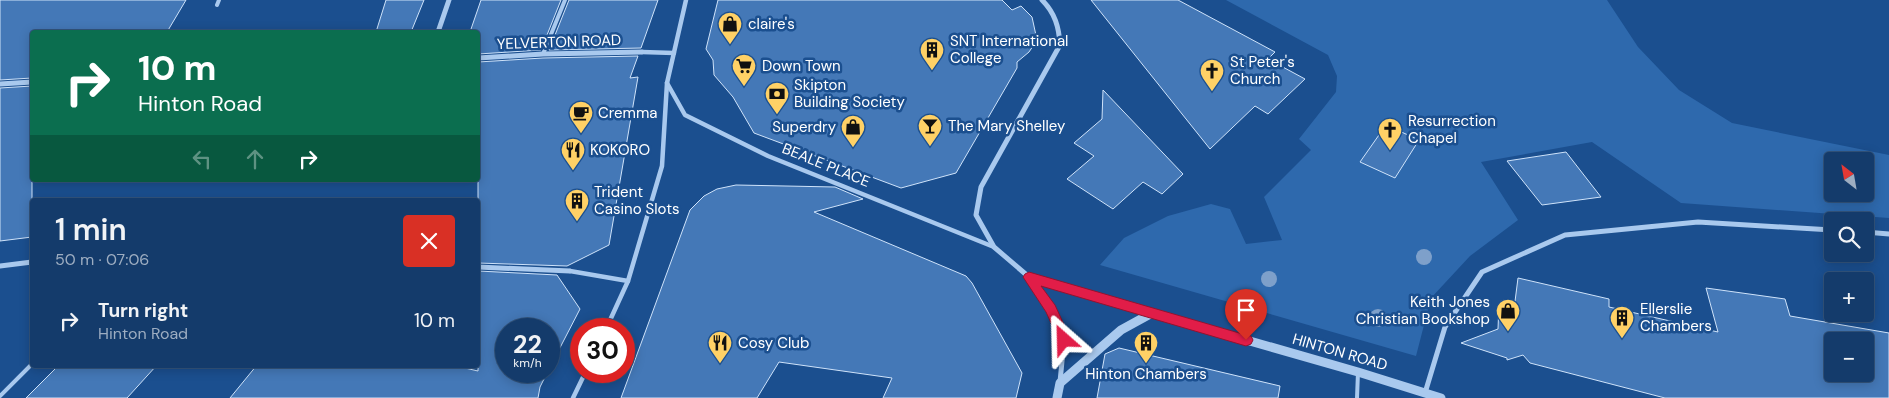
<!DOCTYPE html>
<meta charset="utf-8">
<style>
:root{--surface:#143b6b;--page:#1d4271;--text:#f1f3f6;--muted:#9dadc1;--line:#33557e}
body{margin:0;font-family:"DM Sans",sans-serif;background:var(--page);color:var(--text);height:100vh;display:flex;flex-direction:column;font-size:19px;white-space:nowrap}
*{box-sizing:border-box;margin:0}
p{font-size:16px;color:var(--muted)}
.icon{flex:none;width:28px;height:28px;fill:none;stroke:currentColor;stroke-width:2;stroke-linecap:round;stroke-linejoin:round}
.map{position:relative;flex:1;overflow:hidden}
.details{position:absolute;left:30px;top:198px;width:450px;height:170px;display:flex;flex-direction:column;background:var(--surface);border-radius:5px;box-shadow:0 2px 12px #0003,0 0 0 1px var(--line)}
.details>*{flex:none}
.banner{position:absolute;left:30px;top:30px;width:450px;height:152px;border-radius:5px;box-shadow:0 2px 12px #0003,0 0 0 1px var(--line);background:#0b6e4f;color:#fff;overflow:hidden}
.needle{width:32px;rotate:329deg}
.tools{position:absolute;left:1824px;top:152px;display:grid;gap:10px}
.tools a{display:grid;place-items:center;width:50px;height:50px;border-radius:5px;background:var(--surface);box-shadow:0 2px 12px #0003,0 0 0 1px var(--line);font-size:25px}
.speed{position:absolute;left:495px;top:318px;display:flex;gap:10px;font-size:25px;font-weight:700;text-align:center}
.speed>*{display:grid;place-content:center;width:65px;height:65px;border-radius:50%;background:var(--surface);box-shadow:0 2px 12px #0003,0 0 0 1px var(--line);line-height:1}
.speed small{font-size:12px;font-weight:400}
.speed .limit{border:8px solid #d22;background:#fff;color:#111}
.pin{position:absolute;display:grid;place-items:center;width:42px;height:42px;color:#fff;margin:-51px -21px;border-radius:50% 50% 50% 0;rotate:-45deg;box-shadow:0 0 5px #0007}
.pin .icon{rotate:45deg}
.me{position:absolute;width:55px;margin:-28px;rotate:335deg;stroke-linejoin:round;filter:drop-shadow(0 0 4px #0008)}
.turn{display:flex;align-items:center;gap:18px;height:105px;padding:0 25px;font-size:22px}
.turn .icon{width:65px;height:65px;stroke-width:2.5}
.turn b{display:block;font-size:35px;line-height:42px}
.lanes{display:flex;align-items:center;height:48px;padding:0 25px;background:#0003;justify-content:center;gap:25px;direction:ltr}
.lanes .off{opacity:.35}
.round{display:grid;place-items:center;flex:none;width:52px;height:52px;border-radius:5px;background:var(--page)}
.head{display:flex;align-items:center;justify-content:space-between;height:85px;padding:0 25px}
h1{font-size:30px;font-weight:600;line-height:38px}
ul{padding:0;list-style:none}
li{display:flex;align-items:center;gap:15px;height:75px;padding:0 25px}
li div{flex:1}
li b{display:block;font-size:19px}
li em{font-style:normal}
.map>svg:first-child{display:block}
</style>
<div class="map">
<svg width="1889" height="398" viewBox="0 0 1889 398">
<rect width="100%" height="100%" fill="#1b4f8f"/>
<path fill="#2e69ad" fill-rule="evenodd" d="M1226,0H1607L1638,47L1679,90L1732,123L1889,155V218L1681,203L1592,142L1481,162L1518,220L1470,256L1431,298L1416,356L1100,265L1124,238L1168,216L1211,204L1230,209L1246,244L1282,240L1264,197L1311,150L1299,139L1336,92L1337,76L1328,55ZM1832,161H1865V194H1832Z"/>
<g fill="#4478b7" stroke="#cfe3fa" fill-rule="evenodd">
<path d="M0,0H186L167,32H32V78L0,80Z"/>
<path d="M386,0H424L411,32H376Z"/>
<path d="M481,0H561L541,50L478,54V32H470Z"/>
<path d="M569,0H658L641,48L549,50Z"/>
<path d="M718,0H1002L1012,10L1021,6L1032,17L1037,40L1029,52L1017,62V68L956,173L901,188L754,133L733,97L714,75L713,60L706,49Z"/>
<path d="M1091,0H1178L1275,52L1268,59L1305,79L1268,114L1255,106L1210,149Z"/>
<path d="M638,56L630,78L638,77L609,245L567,266L478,263V62L543,58Z"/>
<path d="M32,86V237L0,241V88Z"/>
<path d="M1103,90L1183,174L1162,194L1143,182L1113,209L1067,179L1094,156L1074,143L1102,119Z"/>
<path d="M1386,125L1419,140L1395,178L1360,162Z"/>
<path d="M1566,152L1601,197L1542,205L1507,161Z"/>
<path d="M736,185L835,187L863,199L814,212L966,276L972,283L1022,373L1016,398H883L892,378L779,362L757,398H621L690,210L704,196L717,189Z"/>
<path d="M478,271L557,275L580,309L549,369V329H506V371H548L540,387L538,398H230L257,365H452L478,371Z"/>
<path d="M1518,278L1609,299V307L1718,332L1706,288L1785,299L1790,316L1889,333V398H1665L1530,363L1523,355L1507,360V358L1461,343L1498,329L1499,303L1513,317ZM1832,341H1865V374H1832Z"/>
<path d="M1119,348L1280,386L1278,398H1097L1105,354Z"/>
<path d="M59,365H157L127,398H26Z"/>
</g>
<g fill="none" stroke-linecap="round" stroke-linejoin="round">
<g stroke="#a9c9ee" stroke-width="4">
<path d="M217,5L219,0"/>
<path d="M543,54L565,0"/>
<path d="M0,396L32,364"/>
<path d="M1357,398L1358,372"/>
</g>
<g stroke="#a9c9ee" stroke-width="4.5">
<path d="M642,52L674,53"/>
<path d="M667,83L685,115L768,156L994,247"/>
<path d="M570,271L628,281"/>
<path d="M606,329L628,281L662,166L667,83L686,0"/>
<path d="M573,398L586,371"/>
</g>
<g stroke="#a9c9ee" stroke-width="5">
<path d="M1042,0C1055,13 1059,27 1060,45L981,187L976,215L994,247L1029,277L1050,309L1064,340L1060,382"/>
<path d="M438,32L449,0"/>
<path d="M478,58L543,54L642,52"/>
<path d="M0,84L32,82"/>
<path d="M1865,232L1889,234"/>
<path d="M0,266L32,262"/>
<path d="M478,267L570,271"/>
<path d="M1030,278L1151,313"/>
<path d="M1425,393L1445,327L1482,272L1565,235L1698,222L1832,230"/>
</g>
<path stroke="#a9c9ee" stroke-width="9" d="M1057,398L1060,383L1121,330L1152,313L1358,372L1441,398"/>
</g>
<g fill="#7ea0ca">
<circle cx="1424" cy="257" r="8"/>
<circle cx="1269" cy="279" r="8"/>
<circle cx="1378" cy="318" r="9"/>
</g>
<path fill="#e11d48" stroke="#92132f" d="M1029,272L1246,335L1251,336L1253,340L1251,344L1246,346L1041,286L1055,305L1071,340L1069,343L1064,345L1060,343L1046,312L1023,277L1025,274Z"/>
<defs>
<symbol id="shop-pin" viewBox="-11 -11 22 30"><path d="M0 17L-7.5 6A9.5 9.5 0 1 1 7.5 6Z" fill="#ffd166" stroke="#1b4f8f"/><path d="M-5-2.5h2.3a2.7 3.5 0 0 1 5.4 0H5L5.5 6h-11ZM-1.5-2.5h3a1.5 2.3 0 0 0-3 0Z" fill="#111"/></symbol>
<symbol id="building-pin" viewBox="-11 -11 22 30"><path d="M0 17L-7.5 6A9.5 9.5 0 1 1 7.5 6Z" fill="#ffd166" stroke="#1b4f8f"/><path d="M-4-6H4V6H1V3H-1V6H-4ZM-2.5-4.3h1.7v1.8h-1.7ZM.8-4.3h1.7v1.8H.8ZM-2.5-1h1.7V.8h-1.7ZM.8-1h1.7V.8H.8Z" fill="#111"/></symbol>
<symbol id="supermarket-pin" viewBox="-11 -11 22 30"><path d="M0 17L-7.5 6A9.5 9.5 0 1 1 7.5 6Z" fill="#ffd166" stroke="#1b4f8f"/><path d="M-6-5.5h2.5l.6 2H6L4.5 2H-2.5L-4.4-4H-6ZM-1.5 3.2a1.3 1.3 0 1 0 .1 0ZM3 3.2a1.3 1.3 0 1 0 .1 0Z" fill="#111"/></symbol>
<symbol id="church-pin" viewBox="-11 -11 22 30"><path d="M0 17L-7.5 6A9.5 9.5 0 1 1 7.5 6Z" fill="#ffd166" stroke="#1b4f8f"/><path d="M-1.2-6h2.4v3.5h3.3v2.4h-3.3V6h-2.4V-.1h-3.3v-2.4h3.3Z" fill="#111"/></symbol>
<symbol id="bank-pin" viewBox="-11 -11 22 30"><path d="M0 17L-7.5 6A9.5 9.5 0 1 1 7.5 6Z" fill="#ffd166" stroke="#1b4f8f"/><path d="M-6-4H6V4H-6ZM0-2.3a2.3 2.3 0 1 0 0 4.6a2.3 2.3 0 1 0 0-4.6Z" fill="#111"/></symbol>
<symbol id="cafe-pin" viewBox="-11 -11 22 30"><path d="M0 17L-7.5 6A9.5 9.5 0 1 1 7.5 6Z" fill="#ffd166" stroke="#1b4f8f"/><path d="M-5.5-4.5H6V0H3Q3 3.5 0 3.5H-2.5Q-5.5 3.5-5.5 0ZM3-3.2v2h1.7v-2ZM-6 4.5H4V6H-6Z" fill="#111"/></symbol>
<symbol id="bar-pin" viewBox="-11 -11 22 30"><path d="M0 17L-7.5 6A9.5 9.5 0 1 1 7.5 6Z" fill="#ffd166" stroke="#1b4f8f"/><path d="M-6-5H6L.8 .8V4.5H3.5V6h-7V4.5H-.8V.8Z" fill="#111"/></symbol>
<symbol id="restaurant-pin" viewBox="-11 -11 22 30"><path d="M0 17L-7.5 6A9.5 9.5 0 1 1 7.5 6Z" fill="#ffd166" stroke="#1b4f8f"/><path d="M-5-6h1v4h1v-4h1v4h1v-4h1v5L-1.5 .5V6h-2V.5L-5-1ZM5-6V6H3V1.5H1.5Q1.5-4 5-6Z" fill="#111"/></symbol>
</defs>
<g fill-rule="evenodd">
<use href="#shop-pin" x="716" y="10" width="28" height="38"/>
<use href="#building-pin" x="918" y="36" width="28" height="38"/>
<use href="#supermarket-pin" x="730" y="52" width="28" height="38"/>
<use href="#church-pin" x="1198" y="57" width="28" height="38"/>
<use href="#bank-pin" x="763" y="80" width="28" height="38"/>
<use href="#cafe-pin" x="567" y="99" width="28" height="38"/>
<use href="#bar-pin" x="916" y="112" width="28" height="38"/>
<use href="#shop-pin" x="839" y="113" width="28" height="38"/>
<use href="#church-pin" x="1376" y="116" width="28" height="38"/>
<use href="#restaurant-pin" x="559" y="136" width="28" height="38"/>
<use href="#building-pin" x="563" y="187" width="28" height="38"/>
<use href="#shop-pin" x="1494" y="297" width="28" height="38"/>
<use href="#building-pin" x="1608" y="304" width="28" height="38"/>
<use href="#restaurant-pin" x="706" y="329" width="28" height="38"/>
<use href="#building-pin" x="1132" y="329" width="28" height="38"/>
</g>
<g text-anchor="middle" stroke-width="5" stroke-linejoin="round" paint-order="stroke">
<g font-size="15" fill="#fff" stroke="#1b4f8f" text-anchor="start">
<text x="748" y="29">claire's</text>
<text x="950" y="46">SNT International<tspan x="950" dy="17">College</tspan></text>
<text x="1230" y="67">St Peter's<tspan x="1230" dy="17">Church</tspan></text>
<text x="762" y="71">Down Town</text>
<text x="794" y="90">Skipton<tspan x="794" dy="17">Building Society</tspan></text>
<text x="598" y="118">Cremma</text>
<text x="1408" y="126">Resurrection<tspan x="1408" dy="17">Chapel</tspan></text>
<text x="948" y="131">The Mary Shelley</text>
<text x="836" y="132" text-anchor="end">Superdry</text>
<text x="590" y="155">KOKORO</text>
<text x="594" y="197">Trident<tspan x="594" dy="17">Casino Slots</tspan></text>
<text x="1490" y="307" text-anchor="end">Keith Jones<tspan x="1490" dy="17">Christian Bookshop</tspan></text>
<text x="1640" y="314">Ellerslie<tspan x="1640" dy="17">Chambers</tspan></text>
<text x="738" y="348">Cosy Club</text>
<text x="1146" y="379" text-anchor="middle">Hinton Chambers</text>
</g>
<g font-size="15" fill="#fff" stroke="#1b4f8f">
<text transform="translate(559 42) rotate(-2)" y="5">YELVERTON ROAD</text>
<text transform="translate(826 165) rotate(22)" y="5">BEALE PLACE</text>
<text transform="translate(1340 352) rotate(16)" y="5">HINTON ROAD</text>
</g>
</g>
</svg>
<div class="tools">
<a><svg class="needle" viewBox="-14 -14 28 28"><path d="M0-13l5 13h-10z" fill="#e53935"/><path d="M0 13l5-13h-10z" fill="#9dadc1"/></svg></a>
<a><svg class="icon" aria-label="search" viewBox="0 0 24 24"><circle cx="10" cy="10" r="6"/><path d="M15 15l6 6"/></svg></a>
<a>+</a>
<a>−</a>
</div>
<div class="speed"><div>22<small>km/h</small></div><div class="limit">30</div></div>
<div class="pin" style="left:1246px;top:340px;background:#d93025"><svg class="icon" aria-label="arrive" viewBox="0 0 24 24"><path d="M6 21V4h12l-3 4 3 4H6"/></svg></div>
<svg class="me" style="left:1064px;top:340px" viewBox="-20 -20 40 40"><path d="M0-17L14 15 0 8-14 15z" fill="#e11d48" stroke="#fff" stroke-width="4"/></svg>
<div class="banner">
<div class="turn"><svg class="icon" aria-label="right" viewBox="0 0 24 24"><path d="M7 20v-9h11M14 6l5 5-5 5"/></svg><div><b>10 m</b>Hinton Road</div></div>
<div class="lanes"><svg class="icon off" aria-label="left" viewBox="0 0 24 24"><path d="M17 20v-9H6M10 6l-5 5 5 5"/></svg><svg class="icon off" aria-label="ahead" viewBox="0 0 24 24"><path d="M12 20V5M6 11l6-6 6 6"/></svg><svg class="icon" aria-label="right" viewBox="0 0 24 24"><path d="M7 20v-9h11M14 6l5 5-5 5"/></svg></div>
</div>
<section class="details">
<div class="head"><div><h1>1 min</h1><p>50 m · 07:06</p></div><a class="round" style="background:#d93025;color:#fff"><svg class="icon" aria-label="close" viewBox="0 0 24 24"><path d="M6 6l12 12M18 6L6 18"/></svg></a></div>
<ul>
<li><svg class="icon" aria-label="right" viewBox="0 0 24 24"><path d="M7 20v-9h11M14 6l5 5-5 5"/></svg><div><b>Turn right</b><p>Hinton Road</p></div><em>10 m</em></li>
</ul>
</section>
</div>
